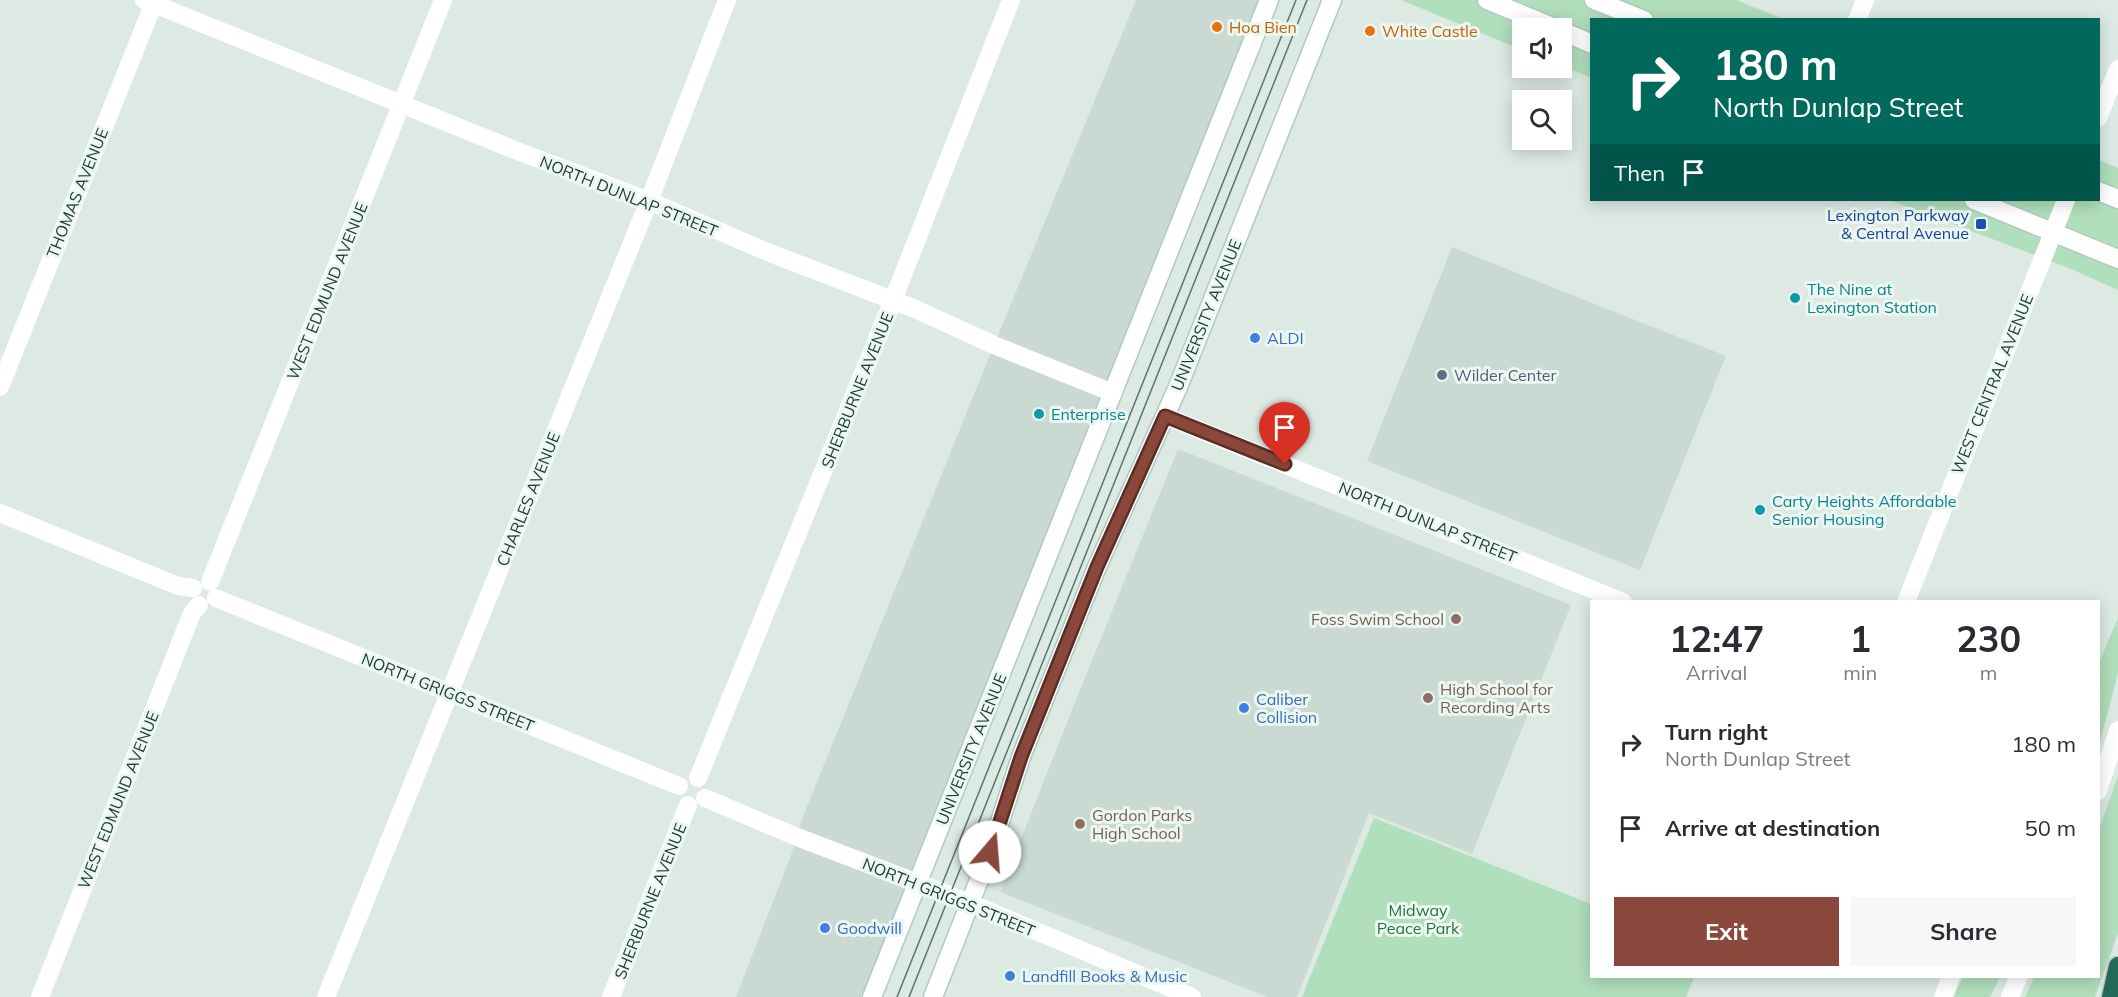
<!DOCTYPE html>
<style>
:root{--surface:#fff;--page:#f7f7f7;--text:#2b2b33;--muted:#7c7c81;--accent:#8a473b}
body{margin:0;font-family:Mulish,sans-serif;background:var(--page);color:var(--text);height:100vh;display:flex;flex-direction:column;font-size:22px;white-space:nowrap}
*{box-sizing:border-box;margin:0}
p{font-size:20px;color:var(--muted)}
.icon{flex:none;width:33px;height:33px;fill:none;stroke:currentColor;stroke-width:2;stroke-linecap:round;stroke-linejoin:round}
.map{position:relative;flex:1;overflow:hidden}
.sheet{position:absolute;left:1590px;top:600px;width:510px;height:378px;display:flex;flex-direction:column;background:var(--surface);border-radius:0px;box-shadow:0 3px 15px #0003}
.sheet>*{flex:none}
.hud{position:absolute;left:1590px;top:18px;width:510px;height:183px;border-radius:0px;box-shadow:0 3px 15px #0003;background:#00695c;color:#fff;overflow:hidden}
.buttons{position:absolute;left:1512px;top:18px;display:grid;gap:12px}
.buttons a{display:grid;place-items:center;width:60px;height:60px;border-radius:0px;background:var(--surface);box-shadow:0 3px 15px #0003;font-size:30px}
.pin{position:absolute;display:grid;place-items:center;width:51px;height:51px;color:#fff;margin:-62px -26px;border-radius:50% 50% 50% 0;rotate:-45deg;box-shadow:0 0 6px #0007}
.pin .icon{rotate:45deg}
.me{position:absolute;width:66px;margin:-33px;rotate:18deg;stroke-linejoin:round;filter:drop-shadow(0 0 4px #0008)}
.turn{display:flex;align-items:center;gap:21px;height:126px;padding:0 24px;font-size:27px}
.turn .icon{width:78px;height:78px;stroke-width:2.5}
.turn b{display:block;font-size:42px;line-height:51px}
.then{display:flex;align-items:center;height:57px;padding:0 24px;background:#0003;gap:12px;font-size:22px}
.eta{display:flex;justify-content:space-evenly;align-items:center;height:102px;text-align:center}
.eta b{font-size:36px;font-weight:700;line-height:42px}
.button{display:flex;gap:12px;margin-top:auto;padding:12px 24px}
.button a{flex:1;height:69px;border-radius:0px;background:var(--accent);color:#fff;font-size:24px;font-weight:700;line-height:69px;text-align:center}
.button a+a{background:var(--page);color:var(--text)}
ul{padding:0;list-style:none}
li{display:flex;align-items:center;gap:18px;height:84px;padding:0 24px}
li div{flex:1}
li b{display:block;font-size:22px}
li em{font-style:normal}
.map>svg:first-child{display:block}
</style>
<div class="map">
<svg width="2118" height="997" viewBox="0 0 2118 997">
<rect width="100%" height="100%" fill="#dceae3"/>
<g fill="#cadad2">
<path d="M1136,0H1260L861,997H736L790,858L804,814L994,345Z"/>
<path d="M1452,247L1726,356L1640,570L1367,461Z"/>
<path d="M1178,449L1571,605L1472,854L1369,813L1297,997H1268L1000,892L1074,705Z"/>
</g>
<g fill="#b1debb">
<path d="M1401,0H1736L1784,19L1592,20L1591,78L1562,66V28H1522V50Z"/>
<path d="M2099,160L2118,168V290L2069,268L1889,200H2098Z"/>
<path d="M2118,618V673L2099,746V663Z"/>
<path d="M2118,776V933L2095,997H2025L2034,977L2098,976L2099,830Z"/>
<path d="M1374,818L1591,904L1592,976L1694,977L1686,997H1302Z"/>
<path d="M1963,976H2000V977L1990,997H1954Z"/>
</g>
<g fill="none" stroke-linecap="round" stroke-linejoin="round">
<defs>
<g id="secondary">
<path d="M1487,0L1555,28"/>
<path d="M1594,0L1644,20"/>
<path d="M1562,31L1592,44"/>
<path d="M2098,191L2118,199"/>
<path d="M1974,200L2118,259"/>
<path d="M872,997L1269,0"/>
<path d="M933,997L990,852L1021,757L1097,567L1178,387L1332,0"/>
</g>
<path id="motorway" d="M2111,997L2118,966"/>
</defs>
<use href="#secondary" stroke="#aecbbf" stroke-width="21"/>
<use href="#motorway" stroke="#bbc4c1" stroke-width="21"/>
<g stroke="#fff" stroke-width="18">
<path d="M144,0L520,152L649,201L770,253L913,308L994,345L1113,393"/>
<path d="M1857,20L1865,0"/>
<path d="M2098,118L2118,69"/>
<path d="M1165,416L1623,602"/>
<path d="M0,513L178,586L193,588"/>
<path d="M210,582L443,0"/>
<path d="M216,598L679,786"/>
<path d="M1906,602L2066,200"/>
<path d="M698,778L893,300L1011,0"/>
<path d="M705,798L797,837L970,903L1192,997"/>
<path d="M40,997L192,613L199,605"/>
<path d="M326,997L649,201L727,0"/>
<path d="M611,997L688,805"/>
<path d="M1943,997L1951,976"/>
</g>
<g stroke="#fff" stroke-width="18">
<path d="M0,387L155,0"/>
<path d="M2098,791L2118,730"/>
<path d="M2010,997L2019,976"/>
</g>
<use href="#secondary" stroke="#fff" stroke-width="18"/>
<use href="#motorway" stroke="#256958" stroke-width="18"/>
<g stroke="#56776c" stroke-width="1.5">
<path d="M897,997L1296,0"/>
<path d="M909,997L1307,0"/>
</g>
</g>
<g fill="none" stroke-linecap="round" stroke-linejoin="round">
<defs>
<path id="route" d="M990,852L1021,757L1097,567L1165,416L1285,464"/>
</defs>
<use href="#route" stroke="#5a2e26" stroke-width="15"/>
<use href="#route" stroke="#8a473b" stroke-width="10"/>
</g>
<g fill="#e8710a" stroke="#ecf7f1" stroke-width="2">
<circle cx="1217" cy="27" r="6"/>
<circle cx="1370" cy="31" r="6"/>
</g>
<rect fill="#1a4fb4" stroke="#ecf7f1" stroke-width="2" x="1975" y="218" width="12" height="12" rx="3"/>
<g fill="#0f9aa8" stroke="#ecf7f1" stroke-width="2">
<circle cx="1795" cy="298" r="6"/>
<circle cx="1039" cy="414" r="6"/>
<circle cx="1760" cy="510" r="6"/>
</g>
<g fill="#3f7fe0" stroke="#ecf7f1" stroke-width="2">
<circle cx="1255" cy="338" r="6"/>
<circle cx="1244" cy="708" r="6"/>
<circle cx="825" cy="928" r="6"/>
<circle cx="1010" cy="976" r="6"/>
</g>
<circle fill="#5c6f8a" stroke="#ecf7f1" stroke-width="2" cx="1442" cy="375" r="6"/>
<g fill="#8d6e63" stroke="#ecf7f1" stroke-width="2">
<circle cx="1456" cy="619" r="6"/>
<circle cx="1428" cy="698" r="6"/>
<circle cx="1080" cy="824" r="6"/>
</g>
<g text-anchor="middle" stroke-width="6" stroke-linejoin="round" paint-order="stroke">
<g font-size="16" fill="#c56008" stroke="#ecf7f1" text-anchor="start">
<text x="1229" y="33">Hoa Bien</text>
<text x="1382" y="37">White Castle</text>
</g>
<g font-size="16" fill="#1c3a31" stroke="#ecf7f1">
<text transform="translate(77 193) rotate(-68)" y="6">THOMAS AVENUE</text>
<text transform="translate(629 196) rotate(22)" y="6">NORTH DUNLAP STREET</text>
<text transform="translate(327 291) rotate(-68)" y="6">WEST EDMUND AVENUE</text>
<text transform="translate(1206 315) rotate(-68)" y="6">UNIVERSITY AVENUE</text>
<text transform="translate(1992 384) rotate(-68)" y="6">WEST CENTRAL AVENUE</text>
<text transform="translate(857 390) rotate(-68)" y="6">SHERBURNE AVENUE</text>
<text transform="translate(528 499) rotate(-68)" y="6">CHARLES AVENUE</text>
<text transform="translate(1428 522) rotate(22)" y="6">NORTH DUNLAP STREET</text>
<text transform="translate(448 692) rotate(22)" y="6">NORTH GRIGGS STREET</text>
<text transform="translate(971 749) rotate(-68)" y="6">UNIVERSITY AVENUE</text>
<text transform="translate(118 800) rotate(-68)" y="6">WEST EDMUND AVENUE</text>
<text transform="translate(949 897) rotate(22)" y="6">NORTH GRIGGS STREET</text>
<text transform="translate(650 901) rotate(-68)" y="6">SHERBURNE AVENUE</text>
</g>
<g font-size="16" fill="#164399" stroke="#ecf7f1" text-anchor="end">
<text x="1969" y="221">Lexington Parkway<tspan x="1969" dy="18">&amp; Central Avenue</tspan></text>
</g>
<g font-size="16" fill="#0d838f" stroke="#ecf7f1" text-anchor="start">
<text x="1807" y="295">The Nine at<tspan x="1807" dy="18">Lexington Station</tspan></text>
<text x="1051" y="420">Enterprise</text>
<text x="1772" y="507">Carty Heights Affordable<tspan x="1772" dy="18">Senior Housing</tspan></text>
</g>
<g font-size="16" fill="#366cbe" stroke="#ecf7f1" text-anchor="start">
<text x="1267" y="344">ALDI</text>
<text x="1256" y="705">Caliber<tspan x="1256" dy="18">Collision</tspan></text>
<text x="837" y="934">Goodwill</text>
<text x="1022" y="982">Landfill Books &amp; Music</text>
</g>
<g font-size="16" fill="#4e5e75" stroke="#ecf7f1" text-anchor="start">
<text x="1454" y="381">Wilder Center</text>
</g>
<g font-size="16" fill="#785e54" stroke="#ecf7f1" text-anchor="start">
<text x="1444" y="625" text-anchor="end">Foss Swim School</text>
<text x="1440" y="695">High School for<tspan x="1440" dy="18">Recording Arts</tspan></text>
<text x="1092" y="821">Gordon Parks<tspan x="1092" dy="18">High School</tspan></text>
</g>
<g font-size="16" fill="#23753e" stroke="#ecf7f1">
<text x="1418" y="916">Midway<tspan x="1418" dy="18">Peace Park</tspan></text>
</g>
</g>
</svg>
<div class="buttons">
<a><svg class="icon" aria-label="sound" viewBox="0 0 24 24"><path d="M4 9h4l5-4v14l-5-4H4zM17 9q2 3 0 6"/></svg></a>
<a><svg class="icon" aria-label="search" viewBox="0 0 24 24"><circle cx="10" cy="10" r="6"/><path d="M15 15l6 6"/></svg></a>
</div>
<div class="pin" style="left:1285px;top:464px;background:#d93025"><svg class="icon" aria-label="arrive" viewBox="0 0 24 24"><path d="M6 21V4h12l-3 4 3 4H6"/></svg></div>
<svg class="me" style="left:990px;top:852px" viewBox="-20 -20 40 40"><circle r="19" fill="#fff"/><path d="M0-13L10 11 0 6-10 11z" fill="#8a473b"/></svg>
<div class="hud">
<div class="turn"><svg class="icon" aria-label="right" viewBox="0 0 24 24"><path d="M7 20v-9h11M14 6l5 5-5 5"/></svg><div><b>180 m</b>North Dunlap Street</div></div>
<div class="then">Then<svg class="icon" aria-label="arrive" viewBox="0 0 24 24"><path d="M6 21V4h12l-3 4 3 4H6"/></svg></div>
</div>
<section class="sheet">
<div class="eta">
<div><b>12:47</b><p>Arrival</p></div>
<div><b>1</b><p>min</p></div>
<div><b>230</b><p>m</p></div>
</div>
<ul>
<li><svg class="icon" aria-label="right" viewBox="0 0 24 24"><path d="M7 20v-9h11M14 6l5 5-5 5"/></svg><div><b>Turn right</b><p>North Dunlap Street</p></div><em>180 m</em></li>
<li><svg class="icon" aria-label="arrive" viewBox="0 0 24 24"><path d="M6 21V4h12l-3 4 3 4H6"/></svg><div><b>Arrive at destination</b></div><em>50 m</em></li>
</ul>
<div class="button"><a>Exit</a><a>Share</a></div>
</section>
</div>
